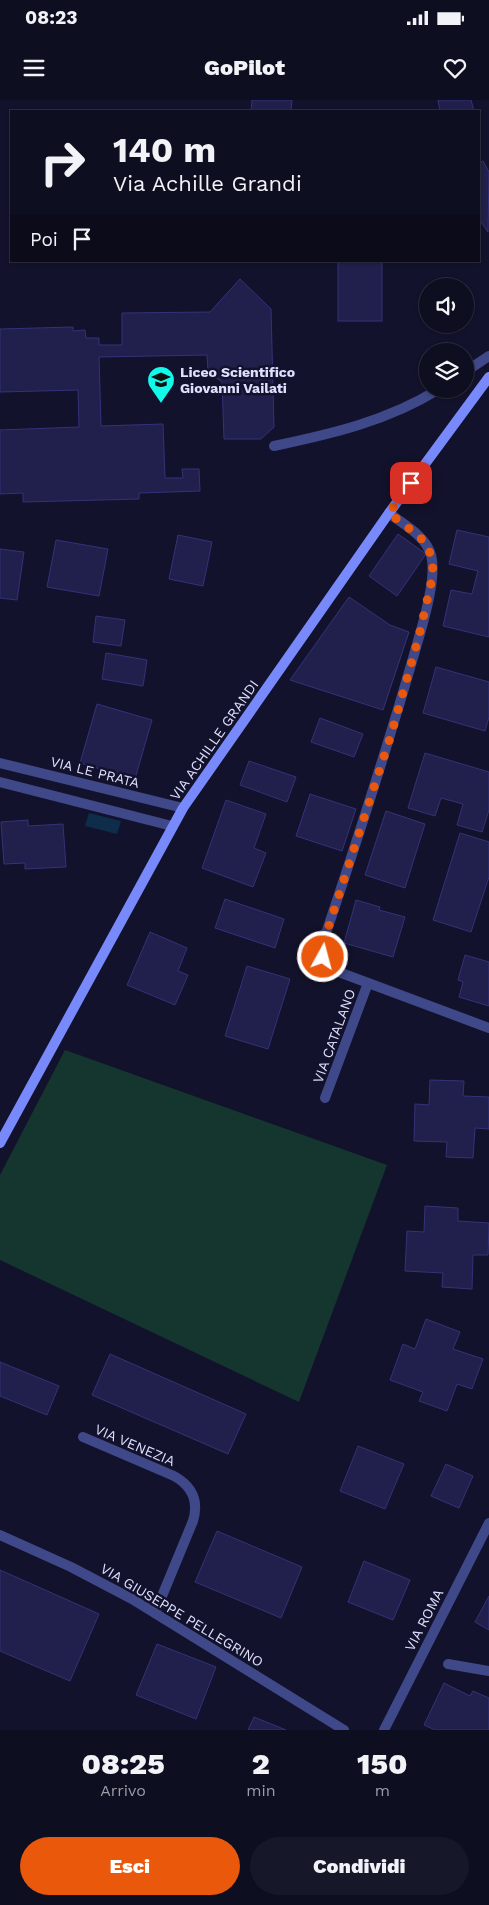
<!DOCTYPE html>
<html lang="it">
<style>
:root{--surface:#0e0e21;--page:#17172a;--text:#f1f3f6;--muted:#9b9ca5;--line:#2e2e3f;--accent:#ea580c}
body{margin:0;font-family:"Work Sans",sans-serif;background:var(--page);color:var(--text);height:100vh;display:flex;flex-direction:column;font-size:19px;white-space:nowrap}
*{box-sizing:border-box;margin:0}
p{font-size:16px;color:var(--muted)}
.icon{flex:none;width:28px;height:28px;fill:none;stroke:currentColor;stroke-width:2;stroke-linecap:round;stroke-linejoin:round}
.map{position:relative;height:1630px;overflow:hidden}
.sheet{display:flex;flex-direction:column;background:var(--surface);flex:1}
.sheet>*{flex:none}
.hud{position:absolute;left:10px;top:10px;width:470px;height:152px;border-radius:0px;box-shadow:0 1px 4px #0004,0 0 0 1px var(--line);background:#0e0e21;color:var(--text);overflow:hidden}
.fabs{position:absolute;left:419px;top:178px;display:grid;gap:10px}
.fabs a{display:grid;place-items:center;width:55px;height:55px;border-radius:50%;background:var(--surface);box-shadow:0 1px 4px #0004,0 0 0 1px var(--line);font-size:25px}
.pin{position:absolute;display:grid;place-items:center;width:42px;height:42px;color:#fff;margin:-21px;border-radius:10px;box-shadow:0 2px 8px #0006}
.me{position:absolute;width:55px;margin:-28px;rotate:7deg;stroke-linejoin:round;filter:drop-shadow(0 0 4px #0008)}
.turn{display:flex;align-items:center;gap:18px;height:105px;padding:0 20px;font-size:22px}
.turn .icon{width:65px;height:65px;stroke-width:2.5}
.turn b{display:block;font-size:35px;line-height:42px}
.then{display:flex;align-items:center;height:48px;padding:0 20px;background:#0003;gap:10px;font-size:19px}
.eta{display:flex;justify-content:space-evenly;align-items:center;height:85px;text-align:center}
.eta b{font-size:30px;font-weight:800;line-height:35px}
.action{display:flex;gap:10px;margin-top:auto;padding:10px 20px}
.action a{flex:1;height:58px;border-radius:30px;background:var(--accent);color:#fff;font-size:20px;font-weight:800;line-height:58px;text-align:center}
.action a+a{background:var(--page);color:var(--text)}
.status{display:flex;justify-content:space-between;align-items:center;height:35px;padding:0 25px;background:var(--surface);direction:ltr}
.status svg{height:14px;fill:currentColor}
header{display:flex;justify-content:space-between;align-items:center;height:65px;padding:0 20px;background:var(--surface);font-size:22px;font-weight:800}
.map>svg:first-child{display:block}
</style>
<div class="status"><b>08:23</b><svg viewBox="0 0 49 12"><path d="M0 12V9h3v3zM5 12V6h3v6zM10 12V3h3v9zM15 12V0h3v12zM26 1h20v11H26zM47 4h2v5h-2z"/></svg></div>
<header><svg class="icon" aria-label="menu" viewBox="0 0 24 24"><path d="M4 6h16M4 12h16M4 18h16"/></svg>GoPilot<svg class="icon" aria-label="heart" viewBox="0 0 24 24"><path d="M12 20l-8-8c-3-5 5-10 8-4 3-6 11-1 8 4z"/></svg></header>
<div class="map">
<svg width="489" height="1630" viewBox="0 0 489 1630">
<rect width="100%" height="100%" fill="#13122c"/>
<path fill="#15362f" d="M65,950L387,1065L299,1302L0,1160V1075Z"/>
<path fill="#0d2d4a" d="M89,713L121,721L117,734L85,726Z"/>
<g fill="#211f4c" stroke="#343278">
<path d="M252,0H292L291,11H251Z"/>
<path d="M438,0H471L474,11H440Z"/>
<path d="M483,61L489,72L488,132L479,119V63Z"/>
<rect x="338" y="161" width="44" height="60"/>
<path d="M240,179L271,209L274,327L261,339H224L222,282L208,272L207,255L99,257L101,326L163,324L165,378H183L182,369H199L200,391L139,393V399L23,402V393L0,394V330L79,327L78,290L0,292V229L73,227V231L85,230L86,238H99V245H122V213L210,212Z"/>
<path d="M457,430L489,437V537L443,526L451,490L472,494L478,471L449,464Z"/>
<path d="M398,434L426,454L397,496L369,476Z"/>
<path d="M178,435L212,442L203,486L169,479Z"/>
<path d="M56,440L108,449L99,496L47,487Z"/>
<path d="M0,449L24,452L17,500L0,498Z"/>
<path d="M349,497L390,525L409,532L383,610L290,580Z"/>
<path d="M96,516L125,520L121,546L93,542Z"/>
<path d="M106,553L147,560L143,586L102,579Z"/>
<path d="M436,567L489,582V617L485,631L423,613Z"/>
<path d="M97,604L152,620L135,679L80,663Z"/>
<path d="M320,618L363,634L354,657L311,642Z"/>
<path d="M425,653L489,672V710L482,732L457,725L463,704L441,698L435,716L408,708Z"/>
<path d="M249,661L296,677L287,702L240,685Z"/>
<path d="M310,694L356,709L342,751L296,736Z"/>
<path d="M226,700L266,714L254,748L266,753L253,787L202,768Z"/>
<path d="M386,711L425,724L405,788L365,775Z"/>
<path d="M28,720V726L63,724L66,767L25,769V763L4,764L1,722Z"/>
<path d="M460,733L489,742V777L471,832L433,820Z"/>
<path d="M225,799L284,819L275,848L215,828Z"/>
<path d="M356,800L380,807L379,810L405,817L393,857L344,843Z"/>
<path d="M150,832L187,848L178,871L188,875L175,905L127,885Z"/>
<path d="M465,855L489,862V906L459,897L463,882L458,880Z"/>
<path d="M247,866L290,879L268,949L225,936Z"/>
<path d="M430,980L464,981L463,996L489,997V1029L475,1028L473,1058L446,1057L447,1042L414,1041L415,1004L429,1005Z"/>
<path d="M425,1106L458,1108V1121L489,1123L488,1155H473L472,1189L442,1187L443,1173L405,1171L407,1131L424,1132Z"/>
<path d="M426,1219L460,1232L453,1249L483,1259L472,1289L457,1284L447,1311L419,1301L423,1292L390,1280L403,1244L415,1249Z"/>
<path d="M110,1254L246,1314L228,1354L92,1295Z"/>
<path d="M0,1262L59,1286L47,1315L0,1296Z"/>
<path d="M358,1346L404,1364L385,1409L340,1391Z"/>
<path d="M446,1364L473,1376L459,1408L431,1396Z"/>
<path d="M217,1431L302,1467L281,1518L195,1482Z"/>
<path d="M364,1461L410,1480L393,1520L348,1502Z"/>
<path d="M0,1470L99,1514L70,1581L0,1551Z"/>
<path d="M489,1496V1530L475,1522Z"/>
<path d="M157,1544L216,1567L196,1619L136,1595Z"/>
<path d="M444,1583L470,1596L473,1591L489,1598V1630H435L424,1625Z"/>
<path d="M254,1617L286,1630H248Z"/>
</g>
<g fill="none" stroke-linecap="round" stroke-linejoin="round">
<g stroke="#3f4889" stroke-width="10">
<path d="M465,272L489,256"/>
<path d="M274,346C331,334 388,321 439,289"/>
</g>
<g stroke="#3f4889" stroke-width="10">
<path d="M389,413C404,425 426,436 431,455C438,479 420,533 413,558C386,652 356,744 325,836C321,851 322,863 336,871L489,928"/>
<path d="M0,663L183,708"/>
<path d="M0,682L172,726"/>
<path d="M325,998L368,883"/>
<path d="M83,1337L174,1376C192,1386 199,1401 193,1421L155,1513"/>
<path d="M0,1435L71,1467L132,1499L344,1630"/>
<path d="M448,1564L489,1571"/>
<path d="M384,1630L489,1423"/>
</g>
<path stroke="#788afb" stroke-width="10" d="M0,1043L183,708L389,413L489,277"/>
</g>
<g fill="none" stroke-linecap="round" stroke-linejoin="round">
<path stroke="#ea580c" stroke-width="9" stroke-dasharray="0 16.2" d="M323,857L324,841L391,635L419,536L432,479L433,463L428,447L420,437L389,413L411,383"/>
</g>
<defs>
<symbol id="school-pin" viewBox="-11 -11 22 30"><path d="M0 17L-7.5 6A9.5 9.5 0 1 1 7.5 6Z" fill="#10f9eb" stroke="#13122c"/><path d="M0-5L7-2L0 1L-7-2ZM-4 1L0 2.5L4 1V4Q0 6-4 4Z" fill="#111"/></symbol>
</defs>
<g fill-rule="evenodd">
<use href="#school-pin" x="145" y="264" width="32" height="43"/>
</g>
<g text-anchor="middle" stroke-width="5" stroke-linejoin="round" paint-order="stroke">
<g font-size="14" font-weight="bold" fill="#dee0fe" stroke="#13122c" text-anchor="start">
<text x="180" y="277">Liceo Scientifico<tspan x="180" dy="16">Giovanni Vailati</tspan></text>
</g>
<g font-size="14" fill="#dee0fe" stroke="#13122c">
<text transform="translate(214 640) rotate(-55)" y="5">VIA ACHILLE GRANDI</text>
<text transform="translate(95 672) rotate(14)" y="5">VIA LE PRATA</text>
<text transform="translate(334 936) rotate(-70)" y="5">VIA CATALANO</text>
<text transform="translate(135 1345) rotate(23)" y="5">VIA VENEZIA</text>
<text transform="translate(182 1515) rotate(31)" y="5">VIA GIUSEPPE PELLEGRINO</text>
<text transform="translate(424 1520) rotate(-63)" y="5">VIA ROMA</text>
</g>
</g>
</svg>
<div class="fabs">
<a><svg class="icon" aria-label="sound" viewBox="0 0 24 24"><path d="M4 9h4l5-4v14l-5-4H4zM17 9q2 3 0 6"/></svg></a>
<a><svg class="icon" aria-label="layers" viewBox="0 0 24 24"><path d="M12 4l9 5-9 5-9-5zM3 14l9 5 9-5"/></svg></a>
</div>
<div class="pin" style="left:411px;top:383px;background:#d93025"><svg class="icon" aria-label="arrive" viewBox="0 0 24 24"><path d="M6 21V4h12l-3 4 3 4H6"/></svg></div>
<svg class="me" style="left:323px;top:857px" viewBox="-20 -20 40 40"><circle r="17" fill="#ea580c" stroke="#fff" stroke-width="3"/><path d="M0-11L8 9 0 5-8 9z" fill="#fff"/></svg>
<div class="hud">
<div class="turn"><svg class="icon" aria-label="right" viewBox="0 0 24 24"><path d="M7 20v-9h11M14 6l5 5-5 5"/></svg><div><b>140 m</b>Via Achille Grandi</div></div>
<div class="then">Poi<svg class="icon" aria-label="arrive" viewBox="0 0 24 24"><path d="M6 21V4h12l-3 4 3 4H6"/></svg></div>
</div>
</div>
<section class="sheet">
<div class="eta">
<div><b>08:25</b><p>Arrivo</p></div>
<div><b>2</b><p>min</p></div>
<div><b>150</b><p>m</p></div>
</div>
<div class="action"><a>Esci</a><a>Condividi</a></div>
</section>
